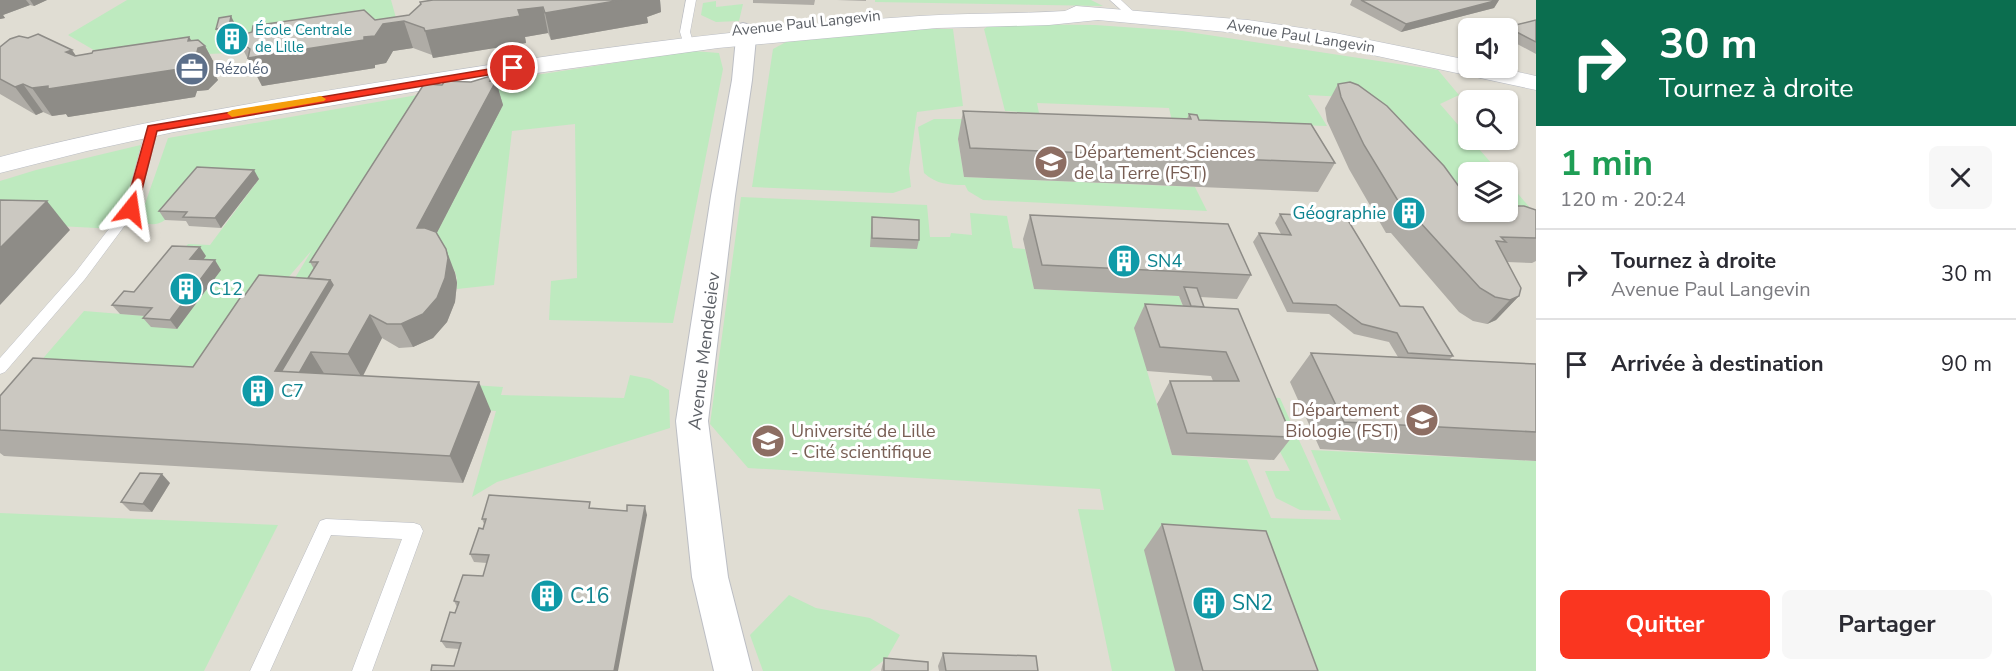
<!DOCTYPE html>
<html lang="fr">
<meta charset="utf-8">
<style>
:root{--surface:#fff;--page:#f7f7f7;--text:#2b2b33;--muted:#7c7c81;--line:#e1e1e2;--accent:#fa3620}
body{margin:0;font-family:"Nunito Sans",sans-serif;background:var(--page);color:var(--text);height:100vh;display:flex;flex-direction:column;font-size:22px;white-space:nowrap}
*{box-sizing:border-box;margin:0}
p{font-size:20px;color:var(--muted)}
.icon{flex:none;width:33px;height:33px;fill:none;stroke:currentColor;stroke-width:2;stroke-linecap:round;stroke-linejoin:round}
.map{position:relative;flex:1;overflow:hidden}
.side{display:flex;flex-direction:column;background:var(--surface);width:480px}
.side>*{flex:none}
.banner{background:#0b6e4f;color:#fff;overflow:hidden}
.controls{position:absolute;left:1458px;top:18px;display:grid;gap:12px}
.controls a{display:grid;place-items:center;width:60px;height:60px;border-radius:9px;background:var(--surface);box-shadow:0 2px 4px #0004;font-size:30px}
.pin{position:absolute;display:grid;place-items:center;width:51px;height:51px;color:#fff;margin:-26px;border:3px solid #fff;border-radius:50%;box-shadow:0 2px 6px #0007}
.me{position:absolute;width:66px;margin:-33px;rotate:15deg;stroke-linejoin:round;filter:drop-shadow(0 0 4px #0008)}
.turn{display:flex;align-items:center;gap:21px;height:126px;padding:0 24px;font-size:27px}
.turn .icon{width:78px;height:78px;stroke-width:2.5}
.turn b{display:block;font-size:42px;line-height:51px}
.round{display:grid;place-items:center;flex:none;width:63px;height:63px;border-radius:9px;background:var(--page)}
.overview{display:flex;align-items:center;justify-content:space-between;height:102px;padding:0 24px}
h1{font-size:36px;font-weight:700;line-height:45px;color:#1e9e55}
.action{display:flex;gap:12px;margin-top:auto;padding:12px 24px}
.action a{flex:1;height:69px;border-radius:9px;background:var(--accent);color:#fff;font-size:24px;font-weight:700;line-height:69px;text-align:center}
.action a+a{background:var(--page);color:var(--text)}
ul{padding:0;list-style:none}
li{display:flex;align-items:center;gap:18px;height:90px;padding:0 24px;border-top:2px solid var(--line)}
li div{flex:1}
li b{display:block;font-size:22px}
li em{font-style:normal}
main{display:flex;flex:1;min-height:0}
.map>svg:first-child{display:block}
</style>
<main>
<div class="map">
<svg width="1536" height="671" viewBox="0 0 1536 671">
<rect width="100%" height="100%" fill="#f0eee4"/>
<path fill="#e0ddd3" fill-rule="evenodd" d="M0,0H1536V671H0ZM1468,28H1508V68H1468ZM1468,100H1508V140H1468ZM1468,172H1508V212H1468Z"/>
<g fill="#beeabf">
<path d="M127,0H391L398,25L283,37L233,53L181,55L116,63L68,35Z"/>
<path d="M875,0H1091L1103,6L875,2Z"/>
<path d="M716,1V7L743,4L739,21L716,22L701,15L703,3Z"/>
<path d="M991,24L1095,25L1182,31L1438,70L1459,95L1440,104L1499,172H1468V212H1508V182L1536,215L1451,216L1363,98L1308,95L1327,126L1172,121L1169,108L1037,103L1039,113L1005,111L984,29Z"/>
<path d="M924,29H953L963,106L917,112L909,169L911,187L893,193L752,187L773,49L786,42Z"/>
<path d="M693,51L719,53L723,69L673,323L549,320L551,281L577,278L575,124L512,131L494,285L457,289C459,265 446,260 427,252L502,105L325,283L281,301L312,250L260,310L215,396L0,408L84,311L159,317L179,255L188,244L210,245L259,179L203,176L165,220C156,226 150,225 139,221L168,138L516,78Z"/>
<path d="M934,119H972L958,140L964,177L1195,187L1207,211L983,200L968,191L965,185C949,185 936,184 924,173L918,127Z"/>
<path d="M149,143L131,209L116,229L0,223V181L36,170Z"/>
<path d="M741,197L927,205L930,237H950L951,233L972,235L970,213L1007,216L1013,248L1025,249L1034,289L1179,296L1192,331L1147,371L1172,455L1247,460L1271,518L1341,520L1311,450L1536,461V671H1283L1145,550L1175,671H1112L1078,509L1104,510L1100,489L748,468L710,424Z"/>
<path d="M630,375L650,379L669,390L670,428L497,482L472,497L496,411L312,400L362,378L503,387L501,395L624,398Z"/>
<path d="M1251,396L1280,398L1331,511L1300,510L1276,498L1265,471H1290Z"/>
<path d="M0,513L278,525L204,671H0Z"/>
<path d="M789,595L816,608L870,618L900,635L887,658L870,671H763L750,635Z"/>
</g>
<g fill="none" stroke-linecap="round" stroke-linejoin="round">
<defs>
<g id="lane">
<path d="M686,0H696L690,32L694,45L689,48L684,45L680,32Z"/>
<path d="M1110,0H1121L1137,15L1129,17Z"/>
<path d="M152,125L158,128L137,209L85,279L5,372L0,374V358L75,273L125,208L146,128Z"/>
<path d="M326,519L414,523L420,525L423,531L372,671H352L402,539L331,535L270,671H250L320,521Z"/>
</g>
<path id="street" d="M743,23L750,25L756,38L752,80L735,196L708,421L728,577L752,671H714L692,577L676,421L711,196L732,80L736,38L733,29L736,25Z"/>
<path id="secondary" d="M1076,6L1248,20L1335,33L1468,60V68H1500L1536,76V90L1335,47L1248,34L1098,20L1049,25L937,28L718,48L472,82L174,132L87,151L0,173V157C128,123 257,102 387,81C563,52 741,28 919,16C968,13 1016,14 1065,11Z"/>
</defs>
<use href="#lane" stroke="#bcbec4" stroke-width="1"/>
<use href="#street" stroke="#bcbec4" stroke-width="2"/>
<use href="#secondary" stroke="#babdc4" stroke-width="1"/>
<use href="#lane" fill="#fff" fill-rule="evenodd"/>
<use href="#street" fill="#fff" fill-rule="evenodd"/>
<use href="#secondary" fill="#fff" fill-rule="evenodd"/>
</g>
<g fill="#afaca6">
<path d="M0,0H47L34,6L30,5L3,15L5,18L0,19Z"/>
<path d="M433,0H660L661,12L647,17L648,23L551,40L548,33L525,37L526,43L433,58L432,55L413,48L393,51L386,63L375,65V68L262,86L238,40L409,15Z"/>
<path d="M753,0H815L814,5L753,3Z"/>
<path d="M837,0H866V1Z"/>
<path d="M1352,0H1499L1494,8L1401,32L1350,5Z"/>
<path d="M1536,20V54L1508,39L1507,27Z"/>
<path d="M189,37L192,41L205,46L220,74L215,75L218,80L208,90L197,91L195,97L68,117L66,114L52,116L43,112L36,115L0,94V47L76,56Z"/>
<path d="M494,75L503,105L436,234L455,273L457,283L455,302L447,322L433,338L413,347L399,348L382,338L362,376L491,411L463,483L4,456L0,453V430L193,367L245,295L308,278L314,269L310,262L442,85L471,82Z"/>
<path d="M1338,84L1468,212L1536,210V261L1532,263L1507,262L1519,296L1496,320L1487,324L1473,321L1459,312L1391,233H1386L1349,169L1327,121L1325,108Z"/>
<path d="M963,111L1187,119L1189,114L1199,120L1335,163L1318,192L964,177L958,139Z"/>
<path d="M259,179L221,228L189,226L186,221L165,220L159,211Z"/>
<path d="M1280,214L1400,306L1453,356L1449,360L1536,364V461L1320,449L1290,382L1311,353L1398,357L1389,342L1354,334L1329,314L1287,312L1253,242L1259,233L1281,234L1275,223Z"/>
<path d="M1030,215L1251,275L1237,299L1200,297L1204,307L1292,437L1274,460L1172,455L1157,404L1170,381H1213L1211,376L1147,371L1134,328L1145,304L1183,306L1179,296L1034,289L1023,239Z"/>
<path d="M872,217L919,240L917,249L870,247Z"/>
<path d="M206,256L203,260L221,270L177,329L151,327L143,318L145,316L120,314L112,305L134,292Z"/>
<path d="M170,483L152,512L130,511L121,502Z"/>
<path d="M592,508L647,515L454,666L459,649L446,648L441,641L455,613L457,607L454,601L483,576L487,563L474,562L470,554L483,529L484,524L482,519Z"/>
<path d="M1162,524L1318,671H1175L1144,550Z"/>
<path d="M943,653L1038,671H939L938,666Z"/>
<path d="M884,658L928,671H881Z"/>
</g>
<g fill="#8e8c87">
<path d="M0,0H26L30,5L3,15L5,18L0,19Z"/>
<path d="M30,0H47L34,6Z"/>
<path d="M621,0H660L661,12L647,17L648,23L551,40L545,13Z"/>
<path d="M1499,0L1494,8L1401,32L1406,24Z"/>
<path d="M543,7L548,33L525,37L526,43L433,58L425,31L518,10Z"/>
<path d="M231,16L239,32L237,43L225,45L216,29Z"/>
<path d="M404,21L413,48L393,51L386,63L375,65V68L262,86L248,58L364,37L383,24Z"/>
<path d="M189,37L198,52V48L205,46L220,74L215,75L218,80L208,90L197,91L195,97L68,117L66,114L52,116L32,88L188,41Z"/>
<path d="M72,50L91,77L66,52Z"/>
<path d="M494,75L503,105L427,252L417,228Z"/>
<path d="M23,84L43,112L36,115L15,87Z"/>
<path d="M254,170L259,179L221,228L215,218Z"/>
<path d="M47,201L70,230L0,305V248Z"/>
<path d="M200,247L206,256L197,268L190,259Z"/>
<path d="M446,249L455,273L457,283L455,302L447,322L433,338L413,347L401,324Z"/>
<path d="M215,260L221,270L177,329L170,320Z"/>
<path d="M330,280L346,309L311,352L325,375L275,371Z"/>
<path d="M1519,296L1496,320L1487,324L1510,300Z"/>
<path d="M370,315L382,338L362,378L348,354Z"/>
<path d="M479,382L491,411L463,483L450,456Z"/>
<path d="M162,474L170,483L152,512L143,504Z"/>
<path d="M645,506L647,515L618,671H614Z"/>
</g>
<g fill="#cbc8c1" stroke="#8e8c87" stroke-width="1.5">
<path d="M433,0H621L545,13L543,7L518,10L520,16L425,31L424,28L404,21L383,24L375,36L364,37V40L248,58L250,49L238,40L239,36L252,32L253,26L364,10L375,20L409,15L421,4L420,2Z"/>
<path d="M1361,0H1498L1406,24Z"/>
<path d="M231,16L229,27L216,29L219,18Z"/>
<path d="M1536,20V42L1507,27Z"/>
<path d="M38,34L72,50L66,52L75,56L92,53L93,51L189,37L188,41L198,40L205,46L198,48L197,52L203,53L192,62L181,64L179,69L48,89V86L32,88L23,84L15,87L0,79V47L10,39L19,36L28,38Z"/>
<path d="M494,75L490,81H496L417,228H425L436,232L446,249L448,258L445,278L437,298L423,314L401,324H387L370,315L348,354L311,352L299,373L281,372L333,285L330,280L308,278L318,262H310L424,84L442,85L445,81L471,82Z"/>
<path d="M1350,82L1358,85L1387,106L1444,166L1468,199V212H1508V206H1524L1536,210V238L1501,237L1506,242L1496,241L1521,288L1519,296L1510,300L1495,297L1480,288L1408,209H1403L1364,145L1341,97L1338,84Z"/>
<path d="M963,111L1191,119L1189,114L1197,115L1199,120L1311,124L1335,163L970,148Z"/>
<path d="M197,167L254,170L215,218L183,217L187,212L159,211Z"/>
<path d="M0,200L47,201L0,248Z"/>
<path d="M1280,214L1346,217L1400,306L1423,307L1453,356L1408,353L1397,333L1362,324L1336,305L1293,303L1259,233L1291,235Z"/>
<path d="M1030,215L1228,224L1251,275L1042,265Z"/>
<path d="M872,217L919,220V240L872,238Z"/>
<path d="M172,246L200,247L190,259L215,260L170,320L143,318L152,308L112,305L124,291L134,292Z"/>
<path d="M259,275L330,280L275,371L479,382L450,456L0,430V396L33,358L193,367L242,295H245Z"/>
<path d="M1184,287L1197,288L1204,307L1191,306Z"/>
<path d="M1145,304L1238,309L1292,437L1187,433L1170,381H1239L1226,352L1160,347Z"/>
<path d="M1311,353L1536,364V432L1344,422Z"/>
<path d="M140,473L162,474L143,504L121,502Z"/>
<path d="M489,495L590,502L589,508L627,511V505L645,506L614,671H431L432,665L454,666L461,643L441,641L450,612L455,613L459,602L454,601L463,575L483,576L489,555L470,554L479,528L483,529L486,519H482Z"/>
<path d="M1162,524L1266,531L1318,671H1203Z"/>
<path d="M943,653L1036,656L1038,671H946Z"/>
<path d="M884,658L928,662V671H884Z"/>
</g>
<path fill="#fa3620" stroke="#a22315" stroke-width="1.5" d="M513,65L518,68L517,70L157,131L137,209L131,213L125,209L148,126Z"/>
<path fill="#f59e0b" d="M321,96L326,99L324,101L232,117L227,113L232,110Z"/>
<defs>
<symbol id="building-disc" viewBox="-11 -11 22 22"><circle r="9.5" fill="#0f9aa8" stroke="#fff"/><path d="M-4-6H4V6H1V3H-1V6H-4ZM-2.5-4.3h1.7v1.8h-1.7ZM.8-4.3h1.7v1.8H.8ZM-2.5-1h1.7V.8h-1.7ZM.8-1h1.7V.8H.8Z" fill="#fff"/></symbol>
<symbol id="office-disc" viewBox="-11 -11 22 22"><circle r="9.5" fill="#5c6f8a" stroke="#fff"/><path d="M-6-3h4V-5.5h4V-3h4V5H-6ZM-1-4.5V-3h2v-1.5ZM-6 0V1H6V0Z" fill="#fff"/></symbol>
<symbol id="university-disc" viewBox="-11 -11 22 22"><circle r="9.5" fill="#8d6e63" stroke="#fff"/><path d="M0-5L7-2L0 1L-7-2ZM-4 1L0 2.5L4 1V4Q0 6-4 4Z" fill="#fff"/></symbol>
</defs>
<g fill-rule="evenodd">
<use href="#building-disc" x="213" y="20" width="38" height="38"/>
<use href="#office-disc" x="173" y="50" width="38" height="38"/>
<use href="#university-disc" x="1032" y="143" width="38" height="38"/>
<use href="#building-disc" x="1390" y="194" width="38" height="38"/>
<use href="#building-disc" x="1105" y="242" width="38" height="38"/>
<use href="#building-disc" x="167" y="270" width="38" height="38"/>
<use href="#building-disc" x="239" y="372" width="38" height="38"/>
<use href="#university-disc" x="1403" y="401" width="38" height="38"/>
<use href="#university-disc" x="749" y="422" width="38" height="38"/>
<use href="#building-disc" x="528" y="577" width="38" height="38"/>
<use href="#building-disc" x="1190" y="584" width="38" height="38"/>
</g>
<g text-anchor="middle" stroke-width="6" stroke-linejoin="round" paint-order="stroke">
<g font-size="15" fill="#5c6066" stroke="#fff">
<text transform="translate(806 23) rotate(-6)" y="5">Avenue Paul Langevin</text>
<text transform="translate(1301 36) rotate(9)" y="5">Avenue Paul Langevin</text>
</g>
<g font-size="15" fill="#0d838f" stroke="#fff" text-anchor="start">
<text x="255" y="35">École Centrale<tspan x="255" dy="17">de Lille</tspan></text>
</g>
<g font-size="15" fill="#4e5e75" stroke="#fff" text-anchor="start">
<text x="215" y="74">Rézoléo</text>
</g>
<g font-size="18" fill="#785e54" stroke="#fff" text-anchor="start">
<text x="1074" y="158">Département Sciences<tspan x="1074" dy="21">de la Terre (FST)</tspan></text>
<text x="1399" y="416" text-anchor="end">Département<tspan x="1399" dy="21">Biologie (FST)</tspan></text>
<text x="791" y="437">Université de Lille<tspan x="791" dy="21">‐ Cité scientifique</tspan></text>
</g>
<g font-size="18" fill="#0d838f" stroke="#fff" text-anchor="start">
<text x="1386" y="219" text-anchor="end">Géographie</text>
<text x="1147" y="267">SN4</text>
<text x="209" y="295">C12</text>
<text x="281" y="397">C7</text>
</g>
<g font-size="18" fill="#5c6066" stroke="#fff">
<text transform="translate(704 351) rotate(-83)" y="6">Avenue Mendeleiev</text>
</g>
<g font-size="21" fill="#0d838f" stroke="#fff" text-anchor="start">
<text x="570" y="603">C16</text>
<text x="1232" y="610">SN2</text>
</g>
</g>
</svg>
<div class="controls">
<a><svg class="icon" aria-label="sound" viewBox="0 0 24 24"><path d="M4 9h4l5-4v14l-5-4H4zM17 9q2 3 0 6"/></svg></a>
<a><svg class="icon" aria-label="search" viewBox="0 0 24 24"><circle cx="10" cy="10" r="6"/><path d="M15 15l6 6"/></svg></a>
<a><svg class="icon" aria-label="layers" viewBox="0 0 24 24"><path d="M12 4l9 5-9 5-9-5zM3 14l9 5 9-5"/></svg></a>
</div>
<div class="pin" style="left:513px;top:68px;background:#d93025"><svg class="icon" aria-label="arrive" viewBox="0 0 24 24"><path d="M6 21V4h12l-3 4 3 4H6"/></svg></div>
<svg class="me" style="left:131px;top:209px" viewBox="-20 -20 40 40"><path d="M0-17L14 15 0 8-14 15z" fill="#fa3620" stroke="#fff" stroke-width="4"/></svg>
</div>
<section class="side">
<div class="banner">
<div class="turn"><svg class="icon" aria-label="right" viewBox="0 0 24 24"><path d="M7 20v-9h11M14 6l5 5-5 5"/></svg><div><b>30 m</b>Tournez à droite</div></div>
</div>
<div class="overview"><div><h1>1 min</h1><p>120 m · 20:24</p></div><a class="round"><svg class="icon" aria-label="close" viewBox="0 0 24 24"><path d="M6 6l12 12M18 6L6 18"/></svg></a></div>
<ul>
<li><svg class="icon" aria-label="right" viewBox="0 0 24 24"><path d="M7 20v-9h11M14 6l5 5-5 5"/></svg><div><b>Tournez à droite</b><p>Avenue Paul Langevin</p></div><em>30 m</em></li>
<li><svg class="icon" aria-label="arrive" viewBox="0 0 24 24"><path d="M6 21V4h12l-3 4 3 4H6"/></svg><div><b>Arrivée à destination</b></div><em>90 m</em></li>
</ul>
<div class="action"><a>Quitter</a><a>Partager</a></div>
</section>
</main>
